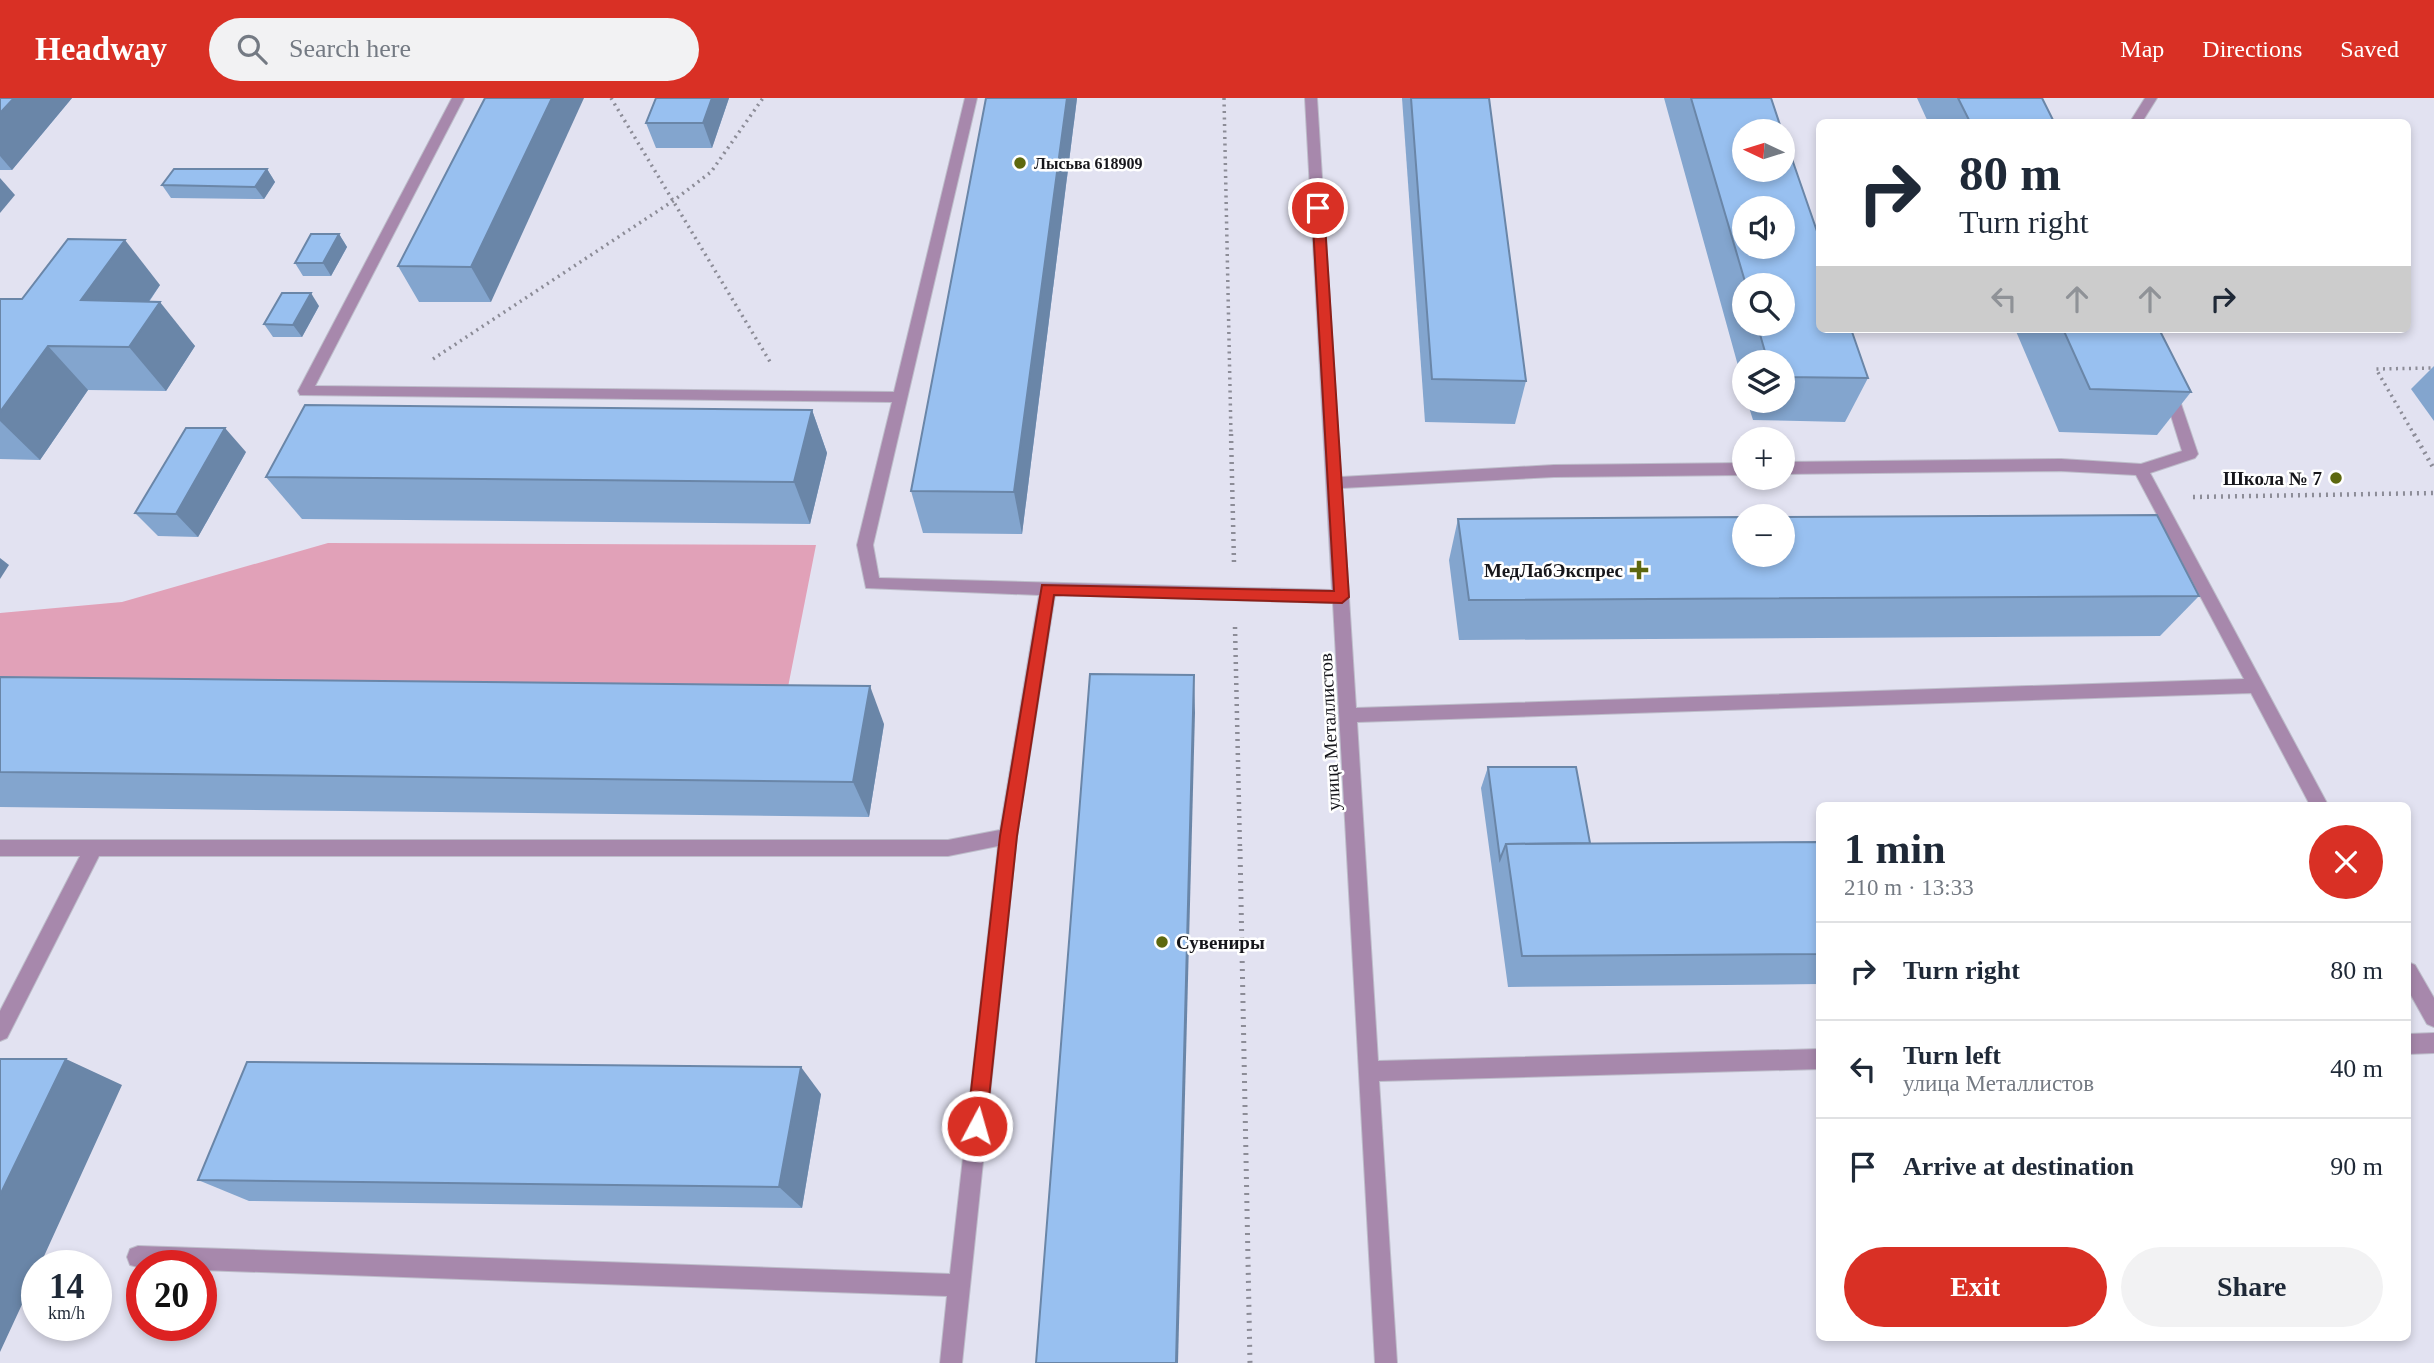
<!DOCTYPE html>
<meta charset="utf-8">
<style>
:root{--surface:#fff;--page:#f2f2f3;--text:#1f2937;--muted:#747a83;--line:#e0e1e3;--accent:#d93025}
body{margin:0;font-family:"Times New Roman",serif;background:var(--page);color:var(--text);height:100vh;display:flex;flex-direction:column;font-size:26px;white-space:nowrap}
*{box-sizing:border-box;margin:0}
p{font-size:23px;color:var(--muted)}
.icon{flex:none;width:38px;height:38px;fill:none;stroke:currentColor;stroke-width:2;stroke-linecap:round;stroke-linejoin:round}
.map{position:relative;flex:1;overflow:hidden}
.panel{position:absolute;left:1816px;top:704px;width:595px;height:539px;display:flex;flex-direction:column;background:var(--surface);border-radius:10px;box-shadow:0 4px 10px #0003}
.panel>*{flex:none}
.top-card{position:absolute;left:1816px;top:21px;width:595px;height:214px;border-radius:10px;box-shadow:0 4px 10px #0003;background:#fff;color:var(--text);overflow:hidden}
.needle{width:46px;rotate:274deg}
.tools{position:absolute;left:1732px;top:21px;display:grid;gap:14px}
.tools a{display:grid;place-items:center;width:63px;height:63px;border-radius:50%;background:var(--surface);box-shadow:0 4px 10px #0003;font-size:35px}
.speed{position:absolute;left:21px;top:1152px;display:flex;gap:14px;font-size:35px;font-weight:700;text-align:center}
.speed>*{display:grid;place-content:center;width:91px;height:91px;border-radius:50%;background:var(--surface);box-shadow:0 4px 10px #0003;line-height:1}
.speed small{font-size:18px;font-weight:400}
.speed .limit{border:10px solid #d22;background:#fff;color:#111}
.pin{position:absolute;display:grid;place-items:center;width:60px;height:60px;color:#fff;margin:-30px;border:4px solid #fff;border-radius:50%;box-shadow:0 2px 7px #0007}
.me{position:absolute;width:77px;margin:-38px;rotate:6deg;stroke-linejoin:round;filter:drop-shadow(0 0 5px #0008)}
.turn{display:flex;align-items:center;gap:24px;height:147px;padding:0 28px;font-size:32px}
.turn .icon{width:91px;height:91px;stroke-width:2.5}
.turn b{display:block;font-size:49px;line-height:60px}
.lanes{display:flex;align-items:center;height:66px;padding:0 28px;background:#0003;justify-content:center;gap:35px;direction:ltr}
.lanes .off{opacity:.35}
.round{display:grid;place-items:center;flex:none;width:74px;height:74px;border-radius:37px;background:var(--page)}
.summary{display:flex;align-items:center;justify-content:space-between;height:119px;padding:0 28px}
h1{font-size:42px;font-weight:700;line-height:52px}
.action{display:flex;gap:14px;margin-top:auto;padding:14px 28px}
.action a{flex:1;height:80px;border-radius:42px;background:var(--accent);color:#fff;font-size:28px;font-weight:700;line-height:80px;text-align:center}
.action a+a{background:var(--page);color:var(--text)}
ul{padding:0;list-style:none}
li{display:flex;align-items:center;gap:21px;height:98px;padding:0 28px;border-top:2px solid var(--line)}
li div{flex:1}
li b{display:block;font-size:26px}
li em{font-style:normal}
header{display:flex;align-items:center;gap:42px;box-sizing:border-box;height:98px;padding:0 35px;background:var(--accent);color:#fff}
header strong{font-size:33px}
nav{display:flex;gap:38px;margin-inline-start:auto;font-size:24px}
.search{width:490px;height:63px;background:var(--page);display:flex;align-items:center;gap:18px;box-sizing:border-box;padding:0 24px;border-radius:38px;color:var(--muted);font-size:26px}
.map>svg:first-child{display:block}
</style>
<header>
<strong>Headway</strong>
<div class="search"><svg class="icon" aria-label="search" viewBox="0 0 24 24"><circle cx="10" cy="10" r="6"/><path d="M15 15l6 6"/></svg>Search here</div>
<nav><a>Map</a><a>Directions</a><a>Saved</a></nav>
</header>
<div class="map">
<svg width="2434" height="1265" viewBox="0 0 2434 1265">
<rect width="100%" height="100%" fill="#e2e2f1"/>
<path fill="#e1a1b8" d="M328,445L816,447L788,589L0,585V515L122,504Z"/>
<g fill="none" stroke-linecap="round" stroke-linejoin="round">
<defs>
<g id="minor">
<path d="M452,0H464L315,288L894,294L965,0H977L873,447L879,480L1332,492L1305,0H1317L1341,379L1554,367L1745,365V377L1554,379L1342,390L1356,610L2244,581L2136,377L2061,373L1783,376V364L2061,361L2141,366L2182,353L2163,292L2165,288H2175L2198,356L2195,360L2150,375L2328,707H2310L2251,595L1357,624L1378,963L1820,951V971L1379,983L1397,1265H1375L1333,505L1055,497L1017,738L962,1265H940L947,1198L201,1172V1167H142V1170L130,1167L127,1159L130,1151L138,1148L950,1176L998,748L948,758H99L7,940L0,943V913L80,758H0V742H948L1000,732L1039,497L866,490L857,447L892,304L300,297L298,293Z"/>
<path d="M2145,0H2157L2142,24H2130Z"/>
<path d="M2408,864L2415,867L2434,900V929L2427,926L2408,892Z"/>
<path d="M2434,935V955L2408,956V936Z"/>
</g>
</defs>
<use href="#minor" stroke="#bdbdca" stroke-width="2"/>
<g stroke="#8c8c97" stroke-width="3.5" stroke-dasharray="2 4.5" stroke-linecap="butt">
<path d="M611,0L772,267"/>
<path d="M1224,0L1231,338"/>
<path d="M433,261L673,103L711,74L763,0"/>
<path d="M2415,338L2376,271L2434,270"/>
</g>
<g stroke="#8c8c97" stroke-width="4.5" stroke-dasharray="2 5" stroke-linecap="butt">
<path d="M1231,336L1234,465"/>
<path d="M2414,336L2434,371"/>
<path d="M2193,399L2434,395"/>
<path d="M1235,529L1240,753"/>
</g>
<path stroke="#8c8c97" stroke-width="5" stroke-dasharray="2 6" stroke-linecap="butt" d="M1240,751L1250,1265"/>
<use href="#minor" fill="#a788ac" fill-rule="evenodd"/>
</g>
<g fill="#83a5ce" fill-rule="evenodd">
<path d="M0,0H72L12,72H0Z"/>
<path d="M485,0L491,204H419L398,168Z"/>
<path d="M729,0L712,50H656L646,25Z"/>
<path d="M986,0H1077L1022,436L923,435L911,393Z"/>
<path d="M1402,0H1489L1526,283L1515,326L1425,324Z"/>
<path d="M1664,0H1771L1868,280L1845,324L1753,322L1747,303H1783V264H1745V293ZM1745,187H1783V226H1745Z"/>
<path d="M1917,0H2042L2054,24H1928Z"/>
<path d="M267,71L275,84L264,101L171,100L162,87Z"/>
<path d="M339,136L347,149L331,178H303L295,165Z"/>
<path d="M160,187L149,204L195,248L166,293L88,292L40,362L0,361V201H22Z"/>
<path d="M319,208L302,239H273L264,226Z"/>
<path d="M2015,231H2159L2191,294L2157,337L2059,334Z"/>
<path d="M2434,268V323L2411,291Z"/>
<path d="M812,312L827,355L810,426L302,421L266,379Z"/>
<path d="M246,354L198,439L158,438L135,415Z"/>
<path d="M1458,421L2199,498L2160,538L1459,542L1449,462Z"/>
<path d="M0,579L884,626L869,719L0,709Z"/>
<path d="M1488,669L1590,745L1820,744V886L1508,889L1481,690Z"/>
<path d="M821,996L802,1110L249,1103L198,1082Z"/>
</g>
<g fill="#6a86a8">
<path d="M14,0H72L12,72L0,58V15Z"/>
<path d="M552,0H584L491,204L471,169Z"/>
<path d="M712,0H729L712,50L703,25Z"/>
<path d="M1067,0H1077L1022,436L1014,394Z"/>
<path d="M267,71L275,84L264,101L255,89Z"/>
<path d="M0,80L15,97L0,115Z"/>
<path d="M339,136L347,149L331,178L323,165Z"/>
<path d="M125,142L160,187L119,246L81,202Z"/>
<path d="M311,195L319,208L302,239L293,227Z"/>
<path d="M160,204L195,248L166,293L129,249Z"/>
<path d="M48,248L88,292L40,362L0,323V314Z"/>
<path d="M812,312L827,355L810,426L794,384Z"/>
<path d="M225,330L246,354L198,439L176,416Z"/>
<path d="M0,460L9,467L0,481Z"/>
<path d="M1194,577L1195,615L1178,1265H1176Z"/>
<path d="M870,588L884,626L869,719L853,684Z"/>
<path d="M66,961L122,987L40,1167H37V1174L0,1254V1097Z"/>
<path d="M801,969L821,996L802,1110L779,1089Z"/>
</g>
<g fill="#98c0f0" stroke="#6a86a8" stroke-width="2" fill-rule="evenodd">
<path d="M0,0H14L0,15Z"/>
<path d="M485,0H552L471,169L398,168Z"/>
<path d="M656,0H712L703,25H646Z"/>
<path d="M986,0H1067L1014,394L911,393Z"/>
<path d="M1411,0H1489L1526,283L1432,281Z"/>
<path d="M1691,0H1771L1782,33H1745V72H1783V35L1820,142V231H1851L1868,280L1783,279V264H1768L1757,226H1783V187H1746ZM1745,110H1783V149H1745Z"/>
<path d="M1958,0H2042L2054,24H1970Z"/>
<path d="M174,71H267L255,89L162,87Z"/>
<path d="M311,136H339L323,165H295Z"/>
<path d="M68,141L125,142L81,202L160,204L129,249L48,248L0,314V201H22Z"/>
<path d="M282,195H311L293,227L264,226Z"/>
<path d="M2063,231H2159L2191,294L2090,291Z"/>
<path d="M305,307L812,312L794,384L266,379Z"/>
<path d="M186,330H225L176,416L135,415Z"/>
<path d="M2157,417L2199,498L1469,502L1458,421L1745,419V457H1783V419Z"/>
<path d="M1090,576L1194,577L1176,1265H1036Z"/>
<path d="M0,579L870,588L853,684L0,674Z"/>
<path d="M1488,669H1576L1590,745L1506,746L1500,761Z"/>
<path d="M1820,744V856L1522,858L1506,746Z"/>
<path d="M0,961H66L0,1097Z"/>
<path d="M247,964L801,969L779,1089L198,1082Z"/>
</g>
<path fill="#d93025" stroke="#8d1f18" stroke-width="2" d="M1318,106L1324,110L1349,499L1342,505L1054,497L1017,738L986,1028L984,1035L977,1038L970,1035L967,1028L1000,738L1042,487L1334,493L1312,110Z"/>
<g fill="#5d680e" stroke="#fff" stroke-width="2.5">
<circle cx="1020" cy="65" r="7"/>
<circle cx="2336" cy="380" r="7"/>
<path d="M1635.5 461.5h7v7h7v7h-7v7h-7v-7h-7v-7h7z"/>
<circle cx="1162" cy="844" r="7"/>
</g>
<g text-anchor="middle" stroke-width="5" stroke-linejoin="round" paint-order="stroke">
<g font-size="16" font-weight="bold" fill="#16161b" stroke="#fff" text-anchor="start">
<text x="1034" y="71">Лысьва 618909</text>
</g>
<g font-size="19" font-weight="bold" fill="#16161b" stroke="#fff" text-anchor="end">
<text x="2322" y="387">Школа № 7</text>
<text x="1623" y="479">МедЛабЭкспрес</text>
<text x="1176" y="851" text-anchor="start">Сувениры</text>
</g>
<g font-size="19" fill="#16161b" stroke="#fff">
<text transform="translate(1329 634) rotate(-93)" y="7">улица Металлистов</text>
</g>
</g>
</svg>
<div class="tools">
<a><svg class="needle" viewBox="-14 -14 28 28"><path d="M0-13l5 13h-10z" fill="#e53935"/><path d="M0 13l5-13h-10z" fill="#747a83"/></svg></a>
<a><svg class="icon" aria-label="sound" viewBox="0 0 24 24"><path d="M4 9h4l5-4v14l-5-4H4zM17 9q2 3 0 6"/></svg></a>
<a><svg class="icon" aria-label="search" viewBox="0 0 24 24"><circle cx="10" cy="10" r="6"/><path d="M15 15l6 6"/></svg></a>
<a><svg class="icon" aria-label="layers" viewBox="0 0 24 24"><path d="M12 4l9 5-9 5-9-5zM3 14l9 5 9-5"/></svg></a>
<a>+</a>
<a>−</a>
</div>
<div class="speed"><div>14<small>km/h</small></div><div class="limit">20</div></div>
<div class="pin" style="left:1318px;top:110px;background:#d93025"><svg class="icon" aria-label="arrive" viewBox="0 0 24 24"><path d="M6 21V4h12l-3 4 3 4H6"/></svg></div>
<svg class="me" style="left:977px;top:1028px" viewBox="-20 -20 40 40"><circle r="17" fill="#d93025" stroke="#fff" stroke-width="3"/><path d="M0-11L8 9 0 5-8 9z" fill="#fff"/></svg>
<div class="top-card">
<div class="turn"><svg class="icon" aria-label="right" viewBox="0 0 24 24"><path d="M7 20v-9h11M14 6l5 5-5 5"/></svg><div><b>80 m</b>Turn right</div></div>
<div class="lanes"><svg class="icon off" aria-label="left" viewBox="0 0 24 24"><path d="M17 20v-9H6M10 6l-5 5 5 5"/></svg><svg class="icon off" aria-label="ahead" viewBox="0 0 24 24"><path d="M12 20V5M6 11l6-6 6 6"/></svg><svg class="icon off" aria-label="ahead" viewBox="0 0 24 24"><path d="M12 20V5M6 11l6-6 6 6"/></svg><svg class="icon" aria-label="right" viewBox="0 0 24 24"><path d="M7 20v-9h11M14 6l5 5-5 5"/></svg></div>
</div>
<section class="panel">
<div class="summary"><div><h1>1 min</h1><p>210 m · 13:33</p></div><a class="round" style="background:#d93025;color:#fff"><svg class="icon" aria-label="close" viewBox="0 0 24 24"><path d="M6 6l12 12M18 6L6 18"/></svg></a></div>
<ul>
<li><svg class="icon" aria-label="right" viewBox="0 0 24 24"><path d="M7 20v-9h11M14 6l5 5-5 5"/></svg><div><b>Turn right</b></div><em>80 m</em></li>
<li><svg class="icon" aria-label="left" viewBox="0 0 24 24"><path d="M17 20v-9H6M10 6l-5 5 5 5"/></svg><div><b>Turn left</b><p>улица Металлистов</p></div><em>40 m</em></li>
<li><svg class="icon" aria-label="arrive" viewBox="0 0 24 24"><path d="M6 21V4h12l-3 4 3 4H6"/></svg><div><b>Arrive at destination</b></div><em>90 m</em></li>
</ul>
<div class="action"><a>Exit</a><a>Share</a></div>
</section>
</div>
